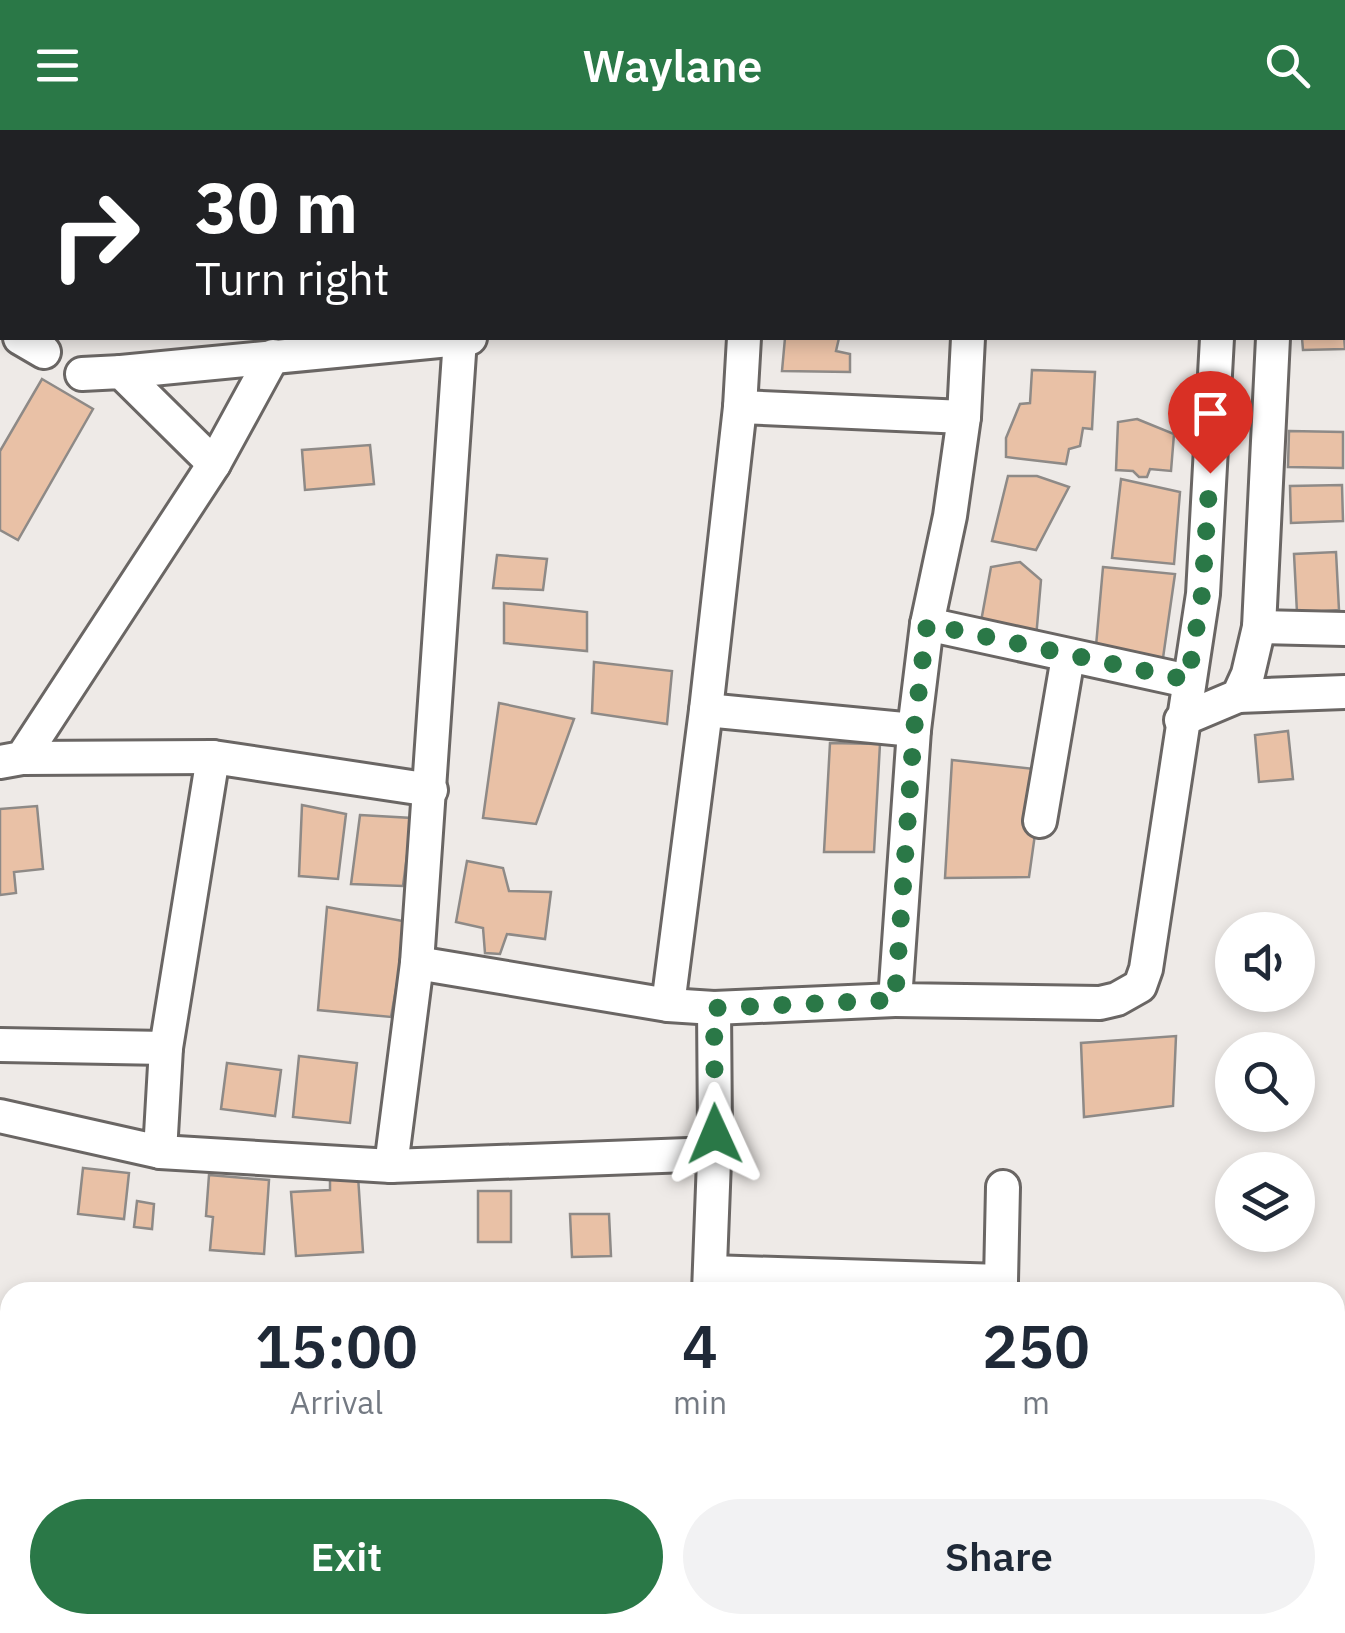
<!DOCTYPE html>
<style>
:root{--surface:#fff;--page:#f2f2f3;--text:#1f2937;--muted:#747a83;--accent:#2a7847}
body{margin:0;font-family:"IBM Plex Sans",sans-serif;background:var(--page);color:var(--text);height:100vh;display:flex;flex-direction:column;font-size:38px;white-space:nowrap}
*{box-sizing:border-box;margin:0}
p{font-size:32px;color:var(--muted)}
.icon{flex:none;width:55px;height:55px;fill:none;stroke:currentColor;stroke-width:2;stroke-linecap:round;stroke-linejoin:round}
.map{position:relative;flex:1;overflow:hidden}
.sheet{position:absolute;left:0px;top:1152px;width:1345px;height:352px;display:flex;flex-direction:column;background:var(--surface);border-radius:30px 30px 0 0;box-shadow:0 5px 15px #0003}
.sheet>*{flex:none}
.top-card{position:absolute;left:0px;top:0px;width:1345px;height:210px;box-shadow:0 5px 15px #0003;background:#202124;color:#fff;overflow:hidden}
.fabs{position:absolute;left:1215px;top:782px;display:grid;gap:20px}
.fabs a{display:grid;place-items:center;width:100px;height:100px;border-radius:50%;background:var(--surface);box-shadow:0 5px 15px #0003;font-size:50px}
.pin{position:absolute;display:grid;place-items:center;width:85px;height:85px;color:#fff;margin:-102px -42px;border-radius:50% 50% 50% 0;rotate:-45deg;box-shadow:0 0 10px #0007}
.pin .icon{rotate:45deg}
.me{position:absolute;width:110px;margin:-55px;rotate:359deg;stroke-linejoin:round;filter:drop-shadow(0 0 8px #0008)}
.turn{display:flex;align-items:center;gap:35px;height:210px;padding:0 30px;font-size:45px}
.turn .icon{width:130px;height:130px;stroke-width:2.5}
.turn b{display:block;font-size:70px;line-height:85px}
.eta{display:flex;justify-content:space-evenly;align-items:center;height:170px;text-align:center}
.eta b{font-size:60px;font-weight:600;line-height:70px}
.button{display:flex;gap:20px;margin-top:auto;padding:20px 30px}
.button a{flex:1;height:115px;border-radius:60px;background:var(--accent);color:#fff;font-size:40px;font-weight:600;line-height:115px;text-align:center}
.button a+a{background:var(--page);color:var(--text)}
header{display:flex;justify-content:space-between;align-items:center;height:130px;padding:0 30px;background:var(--accent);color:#fff;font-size:45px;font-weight:600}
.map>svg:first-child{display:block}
</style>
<header><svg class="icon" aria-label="menu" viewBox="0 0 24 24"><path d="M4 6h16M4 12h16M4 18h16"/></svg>Waylane<svg class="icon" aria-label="search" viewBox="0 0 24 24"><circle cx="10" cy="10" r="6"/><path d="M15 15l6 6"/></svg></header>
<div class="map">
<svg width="1345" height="1503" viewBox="0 0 1345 1503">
<rect width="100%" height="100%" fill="#eeeae7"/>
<g fill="#e9c1a6" stroke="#8e8a87" stroke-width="2.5">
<path d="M1342,182L1345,219L1303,220L1302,208H1342Z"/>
<path d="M785,208H839L836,221L850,224V242L782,241Z"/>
<path d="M1032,240L1095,242L1092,299L1083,298L1080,316L1069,319L1066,334L1006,327V308L1020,274L1030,273Z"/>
<path d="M42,249L93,279L18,410L0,400V321Z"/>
<path d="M1137,289L1174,304L1171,341L1150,339L1147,347H1139L1133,341L1116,340L1118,292Z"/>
<path d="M1289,301L1343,302V338L1288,337Z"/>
<path d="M370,315L374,354L305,360L302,320Z"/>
<path d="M1008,346H1037L1069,357L1036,420L992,411Z"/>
<path d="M1121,349L1180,362L1174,434L1112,428Z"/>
<path d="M1342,355L1343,391L1291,393L1290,356Z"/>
<path d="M1336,422L1339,480L1297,483L1294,424Z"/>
<path d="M497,425L547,429L543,460L493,458Z"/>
<path d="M1020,432L1041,450L1036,508L980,497L991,437Z"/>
<path d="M1103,437L1175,444L1163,528L1096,516Z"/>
<path d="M504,473L587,482V521L504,513Z"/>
<path d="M594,532L672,541L667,594L592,583Z"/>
<path d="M499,573L574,589L536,694L483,688Z"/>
<path d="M1288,601L1293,649L1259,652L1255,605Z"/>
<path d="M830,613L880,614L874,722H824Z"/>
<path d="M952,630L1044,640L1029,747L945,748Z"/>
<path d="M302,675L346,684L338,749L299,746Z"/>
<path d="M37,676L43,739L14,742L16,763L0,765V679Z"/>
<path d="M360,685L412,688L403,756L351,754Z"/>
<path d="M467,731L503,738L509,761L551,762L545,809L507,804L500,824L485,823L483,798L456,792Z"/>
<path d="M327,777L408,792L391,887L318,880Z"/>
<path d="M1176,906L1173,976L1084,987L1081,913Z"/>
<path d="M299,926L357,933L350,993L293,987Z"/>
<path d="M227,933L281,940L275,986L221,979Z"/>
<path d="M83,1038L129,1043L124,1089L78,1084Z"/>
<path d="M209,1045L269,1050L264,1124L210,1120L213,1087L206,1086Z"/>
<path d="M358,1046L363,1122L296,1126L291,1062L330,1060V1048Z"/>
<rect x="478" y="1061" width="33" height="51"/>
<path d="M137,1071L154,1074L152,1099L134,1097Z"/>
<path d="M570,1084H609L611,1126L572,1127Z"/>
<path d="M140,1495H166L165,1503H140Z"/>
<rect x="348" y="1495" width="61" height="8"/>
<path d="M708,1495H759V1503H709Z"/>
</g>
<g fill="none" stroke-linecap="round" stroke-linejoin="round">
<defs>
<g id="minor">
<path d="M70,0L73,2"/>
<path d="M1206,0L1207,2"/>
<path d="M766,2L768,0"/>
<path d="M994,2L995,0"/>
<path d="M1303,2V0"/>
<path d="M0,81L2,84"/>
<path d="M20,208L44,222"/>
<path d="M968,208L964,287L950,386L927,494L914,600L895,870L1100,873L1117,869L1140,856L1146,839L1203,464L1217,208"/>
<path d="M121,242L470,208"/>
<path d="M82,244L121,242L214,334L273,226"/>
<path d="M740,277L964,287"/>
<path d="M927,494L1188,551"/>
<path d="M1259,497L1345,499"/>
<path d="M1238,566L1345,562"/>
<path d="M706,580L914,600"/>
<path d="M1181,590L1238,566L1248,544L1259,497L1273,208"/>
<path d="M22,628L213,627"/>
<path d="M0,632L22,628L214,334"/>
<path d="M1040,691L1068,527"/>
<path d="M417,833L668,875L714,878L895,870"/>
<path d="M668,875L706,580L740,277L744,208"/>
<path d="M0,915L166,918"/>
<path d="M0,986L160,1022L166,918L213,627L431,660"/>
<path d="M160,1022L391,1036L417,833L460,209"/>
<path d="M391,1036L715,1024"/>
<path d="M710,1142L1001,1151L1003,1057"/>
<path d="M709,1162L715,1004L714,878"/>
<path d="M0,1398H10"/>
<path d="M87,1503L88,1495"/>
<path d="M241,1503L242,1495"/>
<path d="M693,1503V1495"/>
<path d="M936,1503V1495"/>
<path d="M1127,1503V1495"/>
</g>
<g id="major">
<path d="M114,2L116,0"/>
<path d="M0,173L2,169"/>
</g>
</defs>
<use href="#minor" stroke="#6a6664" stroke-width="38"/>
<use href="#major" stroke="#926d4c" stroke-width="45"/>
<use href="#minor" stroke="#fff" stroke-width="32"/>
<use href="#major" stroke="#dbb99b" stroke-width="40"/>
</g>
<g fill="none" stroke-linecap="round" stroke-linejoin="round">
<path stroke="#2a7847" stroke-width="18" stroke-dasharray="0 32.4" d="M715,1004L714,878L895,870L914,600L927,494L1188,550L1202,464L1210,343"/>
</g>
</svg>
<div class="fabs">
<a><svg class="icon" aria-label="sound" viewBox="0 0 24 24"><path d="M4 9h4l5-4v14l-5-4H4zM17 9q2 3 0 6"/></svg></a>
<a><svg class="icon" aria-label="search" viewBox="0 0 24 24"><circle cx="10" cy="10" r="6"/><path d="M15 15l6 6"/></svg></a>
<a><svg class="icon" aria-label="layers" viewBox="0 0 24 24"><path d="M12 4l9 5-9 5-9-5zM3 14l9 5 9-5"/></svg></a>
</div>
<div class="pin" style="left:1210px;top:343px;background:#d93025"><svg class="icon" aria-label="arrive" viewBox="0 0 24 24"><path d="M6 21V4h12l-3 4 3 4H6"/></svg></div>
<svg class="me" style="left:715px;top:1004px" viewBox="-20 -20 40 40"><path d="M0-17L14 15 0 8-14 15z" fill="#2a7847" stroke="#fff" stroke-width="4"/></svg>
<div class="top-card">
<div class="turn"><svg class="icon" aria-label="right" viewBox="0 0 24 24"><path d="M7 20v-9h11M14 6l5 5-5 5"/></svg><div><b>30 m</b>Turn right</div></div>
</div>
<section class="sheet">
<div class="eta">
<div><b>15:00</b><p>Arrival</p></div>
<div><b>4</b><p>min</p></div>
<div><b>250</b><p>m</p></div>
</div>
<div class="button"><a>Exit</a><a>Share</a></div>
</section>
</div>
